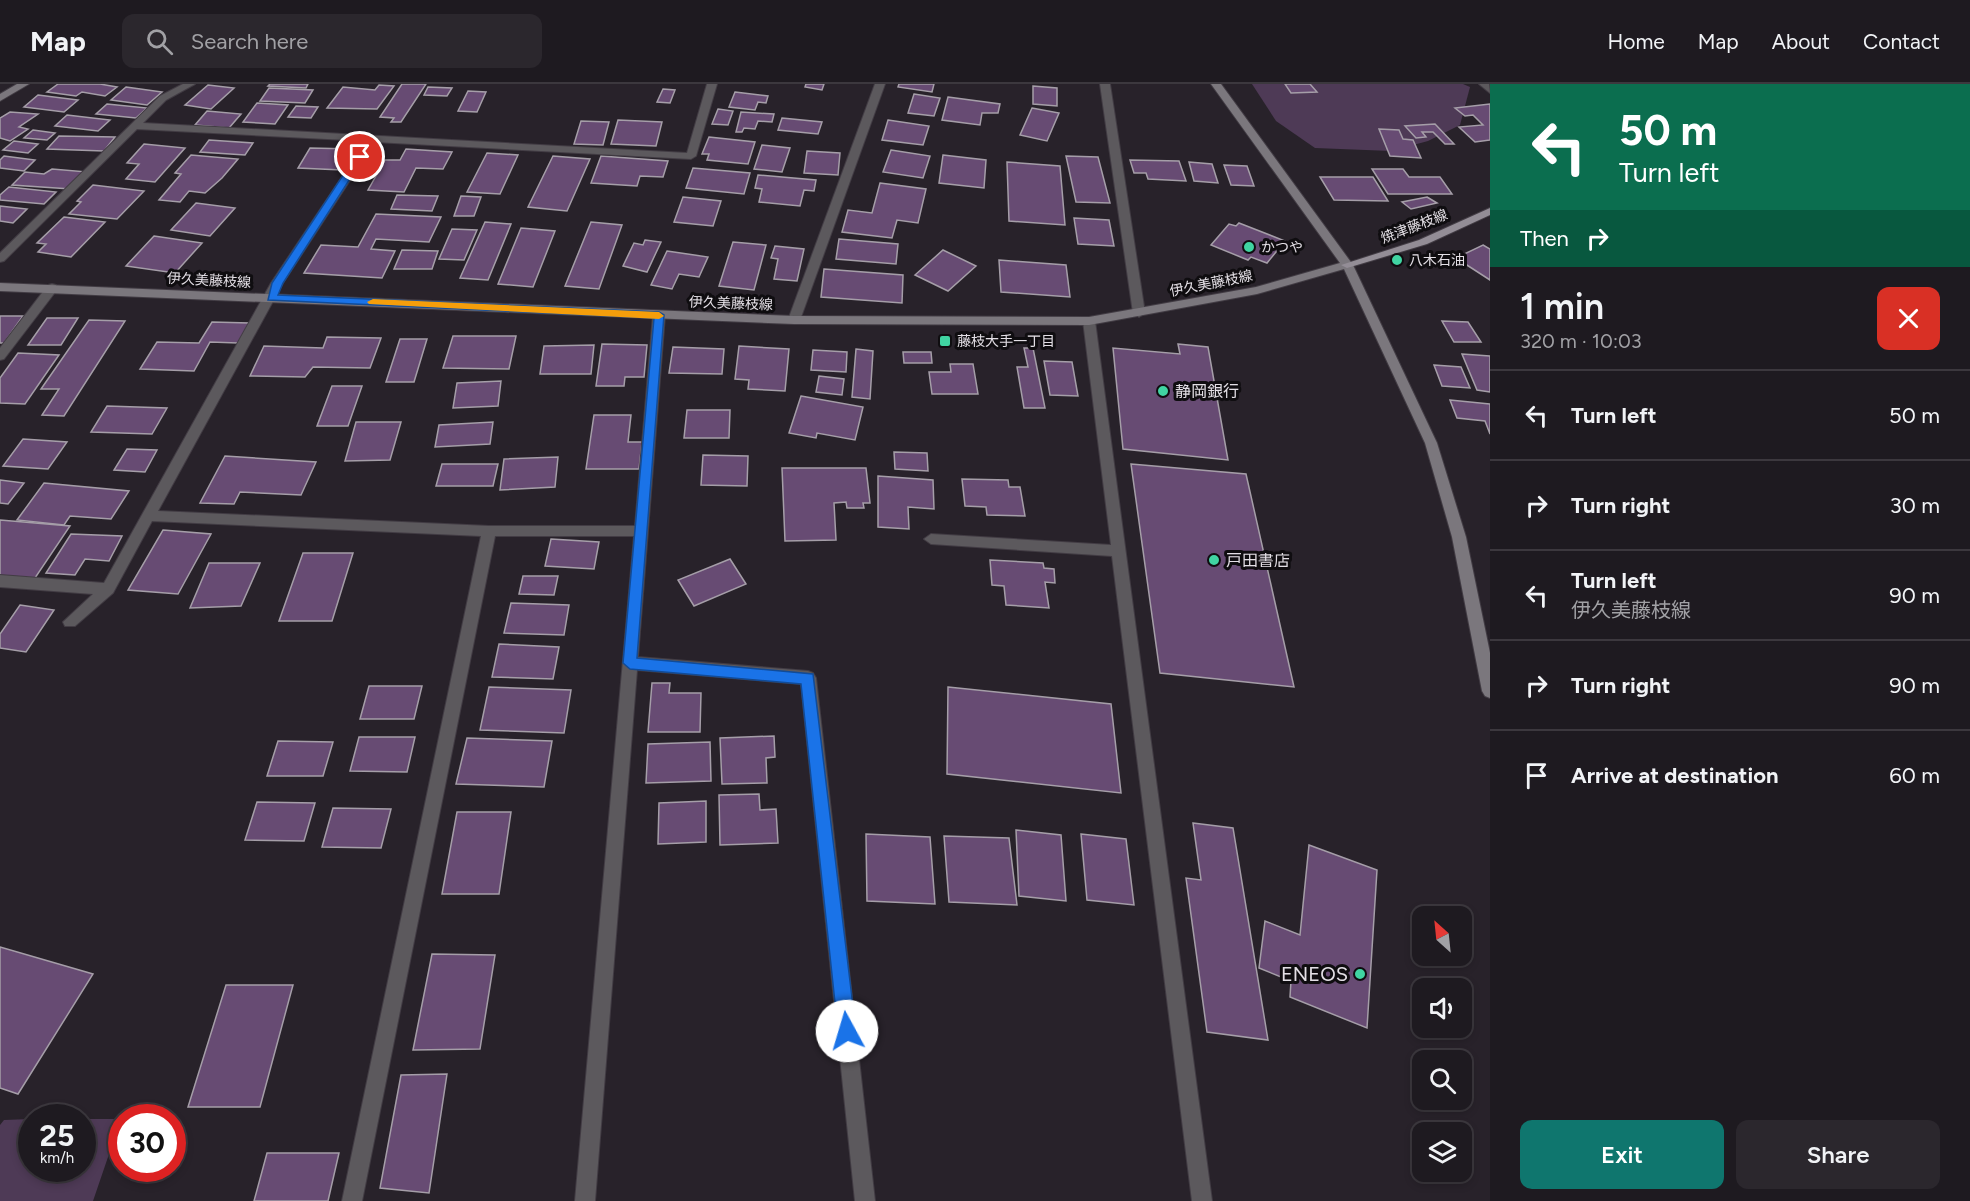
<!DOCTYPE html>
<meta charset="utf-8">
<style>
:root{--surface:#1e1a20;--page:#2b272d;--text:#f1f3f6;--muted:#a1a1a5;--line:#3c383e;--accent:#0f766e}
body{margin:0;font-family:Figtree,"Noto Sans JP",sans-serif;background:var(--page);color:var(--text);height:100vh;display:flex;flex-direction:column;font-size:22px;white-space:nowrap}
*{box-sizing:border-box;margin:0}
p{font-size:20px;color:var(--muted)}
.icon{flex:none;width:33px;height:33px;fill:none;stroke:currentColor;stroke-width:2;stroke-linecap:round;stroke-linejoin:round}
.map{position:relative;flex:1;overflow:hidden}
.drawer{display:flex;flex-direction:column;background:var(--surface);width:480px}
.drawer>*{flex:none}
.top-card{background:#0b6e4f;color:#fff;overflow:hidden}
.needle{width:39px;rotate:333deg}
.fabs{position:absolute;left:1412px;top:822px;display:grid;gap:12px}
.fabs a{display:grid;place-items:center;width:60px;height:60px;border-radius:12px;background:var(--surface);box-shadow:0 3px 9px #0003,0 0 0 2px var(--line);font-size:30px}
.speed{position:absolute;left:18px;top:1020px;display:flex;gap:12px;font-size:30px;font-weight:700;text-align:center}
.speed>*{display:grid;place-content:center;width:78px;height:78px;border-radius:50%;background:var(--surface);box-shadow:0 3px 9px #0003,0 0 0 2px var(--line);line-height:1}
.speed small{font-size:15px;font-weight:400}
.speed .limit{border:9px solid #d22;background:#fff;color:#111}
.pin{position:absolute;display:grid;place-items:center;width:51px;height:51px;color:#fff;margin:-26px;border:3px solid #fff;border-radius:50%;box-shadow:0 2px 6px #0007}
.me{position:absolute;width:66px;margin:-33px;rotate:354deg;stroke-linejoin:round;filter:drop-shadow(0 0 4px #0008)}
.turn{display:flex;align-items:center;gap:21px;height:126px;padding:0 30px;font-size:27px}
.turn .icon{width:78px;height:78px;stroke-width:2.5}
.turn b{display:block;font-size:42px;line-height:51px}
.then{display:flex;align-items:center;height:57px;padding:0 30px;background:#0003;gap:12px;font-size:22px}
.round{display:grid;place-items:center;flex:none;width:63px;height:63px;border-radius:12px;background:var(--page)}
.summary{display:flex;align-items:center;justify-content:space-between;height:102px;padding:0 30px}
h1{font-size:36px;font-weight:600;line-height:45px}
.primary-button{display:flex;gap:12px;margin-top:auto;padding:12px 30px}
.primary-button a{flex:1;height:69px;border-radius:12px;background:var(--accent);color:#fff;font-size:24px;font-weight:600;line-height:69px;text-align:center}
.primary-button a+a{background:var(--page);color:var(--text)}
ul{padding:0;list-style:none}
li{display:flex;align-items:center;gap:18px;height:90px;padding:0 30px;border-top:2px solid var(--line)}
li div{flex:1}
li b{display:block;font-size:22px}
li em{font-style:normal}
header{display:flex;align-items:center;gap:36px;box-sizing:border-box;height:84px;padding:0 30px;background:var(--surface);border-bottom:2px solid var(--line)}
header strong{font-size:28px}
nav{display:flex;gap:33px;margin-inline-start:auto;font-size:21px}
.search{width:420px;height:54px;background:var(--page);display:flex;align-items:center;gap:15px;box-sizing:border-box;padding:0 21px;border-radius:12px;color:var(--muted);font-size:22px}
main{display:flex;flex:1;min-height:0}
.map>svg:first-child{display:block}
</style>
<header>
<strong>Map</strong>
<div class="search"><svg class="icon" aria-label="search" viewBox="0 0 24 24"><circle cx="10" cy="10" r="6"/><path d="M15 15l6 6"/></svg>Search here</div>
<nav><a>Home</a><a>Map</a><a>About</a><a>Contact</a></nav>
</header>
<main>
<div class="map">
<svg width="1490" height="1117" viewBox="0 0 1490 1117">
<rect width="100%" height="100%" fill="#28222a"/>
<g fill="#4e3a56">
<path d="M1252,0H1463L1470,3L1460,41L1428,57L1391,67L1315,64L1276,37Z"/>
<path d="M31,1035L32,1084H82L83,1035H121L93,1117H0V1041L4,1036Z"/>
</g>
<g fill="#674b73" stroke="#a59ea8" stroke-width="1.5">
<path d="M58,0H100L117,3L105,12L82,8L76,12L47,8Z"/>
<path d="M270,0H308L306,4L268,2Z"/>
<path d="M402,0H426L401,38H391L394,34L380,33Z"/>
<path d="M806,0H824L822,6L805,3Z"/>
<path d="M899,0H934L932,8L898,3Z"/>
<path d="M1285,0H1310L1317,8L1291,9Z"/>
<path d="M208,1L234,4L211,25L185,21Z"/>
<path d="M379,1L394,2L377,25L327,24L343,3L375,6Z"/>
<path d="M1033,2L1057,4V22L1033,20Z"/>
<path d="M126,3L162,8L147,21L111,16Z"/>
<path d="M428,3L452,4L447,12L424,11Z"/>
<path d="M269,4L313,6L305,19L260,17Z"/>
<path d="M663,5L675,6L670,19L657,18Z"/>
<path d="M468,7L486,8L477,28L458,27Z"/>
<path d="M735,8L768,12L766,19L758,18L755,26L729,23Z"/>
<path d="M914,10L940,14L934,32L908,29Z"/>
<path d="M38,11L78,16L64,28L24,23Z"/>
<path d="M948,13L1000,20L998,29H982L980,41L942,36Z"/>
<path d="M257,19L288,21L275,40L243,38Z"/>
<path d="M107,20L147,24L136,34L96,30Z"/>
<path d="M1490,20V56L1475,58L1459,43L1483,41L1473,31L1465,32L1455,24Z"/>
<path d="M296,22L318,23L311,34L288,33Z"/>
<path d="M1032,24L1059,29L1047,57L1020,51Z"/>
<path d="M718,25L733,27L728,41L712,40Z"/>
<path d="M207,27L241,30L229,44L195,41Z"/>
<path d="M10,28L38,30L19,43L28,45L10,57L0,54V34Z"/>
<path d="M741,28L774,30L772,38L758,37L755,45L744,44L742,48H736Z"/>
<path d="M67,31L110,36L98,47L55,42Z"/>
<path d="M782,34L822,38L818,50L778,46Z"/>
<path d="M618,36L662,38L656,62L611,60Z"/>
<path d="M888,36L929,42L923,61L882,56Z"/>
<path d="M581,37L609,38L603,61L574,60Z"/>
<path d="M1435,40L1454,60H1445L1433,48H1422L1426,53L1416,54L1405,42Z"/>
<path d="M1379,45L1399,46L1403,55L1413,56L1421,74L1390,72Z"/>
<path d="M33,46L55,49L47,56L24,54Z"/>
<path d="M59,52L115,53L104,67L47,65Z"/>
<path d="M709,53L755,58L748,80L707,76L709,70H702Z"/>
<path d="M209,56L253,59L245,71L200,68Z"/>
<path d="M14,57L38,60L28,69L3,66Z"/>
<path d="M144,60L185,64L155,98L126,95L139,80L127,79Z"/>
<path d="M762,61L790,64L782,88L754,85Z"/>
<path d="M310,64L353,65L342,86L298,84Z"/>
<path d="M406,65L452,68L443,85L416,84L404,108L368,106L385,76H400Z"/>
<path d="M891,66L930,72L923,94L883,88Z"/>
<path d="M807,67L840,69L838,91L804,89Z"/>
<path d="M487,69L518,71L500,110L467,108Z"/>
<path d="M191,71L238,75L222,94L205,109L189,107L180,118L159,116L181,90L175,89Z"/>
<path d="M943,71L986,76L984,104L939,99Z"/>
<path d="M4,72L35,76L24,87L0,84V76Z"/>
<path d="M553,72L590,75L567,127L528,123Z"/>
<path d="M601,72L668,77L663,93L640,92L637,102L591,99Z"/>
<path d="M1066,72L1098,73L1110,119L1076,118Z"/>
<path d="M1130,76L1179,77L1186,97L1148,95L1146,89H1134Z"/>
<path d="M1007,78L1060,82L1065,141L1009,137Z"/>
<path d="M1189,78L1212,80L1218,99L1194,97Z"/>
<path d="M1224,81L1247,82L1254,102L1231,101Z"/>
<path d="M693,84L750,89L744,110L686,104Z"/>
<path d="M52,85L88,88L71,105L12,101L25,88L44,90Z"/>
<path d="M1372,85H1403L1409,93H1440L1452,110H1388Z"/>
<path d="M758,91L816,96L814,107L804,106L800,122L759,118L762,105L755,104Z"/>
<path d="M1320,93H1373L1388,117L1334,116Z"/>
<path d="M880,99L926,105L918,139L897,136L892,154L842,148L848,126L872,129Z"/>
<path d="M93,101L144,107L117,135L69,130L81,118L77,117Z"/>
<path d="M9,103L56,108L44,120L0,116V111Z"/>
<path d="M397,111L438,112L432,127L391,125Z"/>
<path d="M461,112L481,113L474,132H454Z"/>
<path d="M683,113L721,117L713,142L674,138Z"/>
<path d="M1427,113L1437,119L1411,125L1402,118Z"/>
<path d="M196,119L235,124L210,152L171,146Z"/>
<path d="M0,122L27,125L13,139L0,137Z"/>
<path d="M376,130L441,133L429,158L376,155L371,165L395,167L382,194L304,189L321,161L358,163Z"/>
<path d="M64,133L105,138L71,173L38,168L46,160L37,159Z"/>
<path d="M1074,134L1109,136L1114,162L1078,160Z"/>
<path d="M485,138L511,140L488,196L460,194Z"/>
<path d="M591,138L622,141L599,205L565,202Z"/>
<path d="M1239,139L1285,157L1267,179L1251,173L1248,176L1211,161L1229,140L1236,142Z"/>
<path d="M521,144L555,147L533,203L498,200Z"/>
<path d="M452,145L477,146L464,176L439,175Z"/>
<path d="M154,152L202,159L175,189L126,182Z"/>
<path d="M839,155L898,160L896,180L836,175Z"/>
<path d="M645,156L661,158L647,188L623,182L634,159L643,161Z"/>
<path d="M733,158L766,161L754,206L719,202Z"/>
<path d="M1483,161L1490,165V196L1456,174Z"/>
<path d="M775,162L804,165L797,197L774,195L778,175L771,174Z"/>
<path d="M402,166L438,167L432,185H394Z"/>
<path d="M943,166L976,182L948,207L915,191Z"/>
<path d="M667,167L708,173L699,193L679,190L672,205L651,201Z"/>
<path d="M999,176L1066,181L1070,213L1001,208Z"/>
<path d="M824,185L903,191L902,219L821,213Z"/>
<path d="M0,232H23L4,259H0Z"/>
<path d="M47,234H78L61,261H28Z"/>
<path d="M89,236L125,237L64,332L42,331L59,305H41Z"/>
<path d="M1442,237L1468,238L1481,258H1454Z"/>
<path d="M212,238L249,239L238,259L210,258L194,287L140,285L157,258L199,259Z"/>
<path d="M453,252H516L509,285L443,284Z"/>
<path d="M327,253L381,254L370,284L313,283L305,293L250,292L264,262L323,264Z"/>
<path d="M400,255H427L414,298H386Z"/>
<path d="M602,260L647,261L644,293H625L624,302H596Z"/>
<path d="M1178,260L1208,263L1228,376L1123,365L1113,264L1180,270Z"/>
<path d="M594,261L591,290H540L544,262Z"/>
<path d="M739,262L789,265L785,307L748,305L749,296L735,295Z"/>
<path d="M673,263L724,265L722,290L669,289Z"/>
<path d="M1024,264H1033L1045,324H1024L1017,283H1028Z"/>
<path d="M856,265L873,267L870,315L852,313Z"/>
<path d="M813,266L847,268L846,288L811,286Z"/>
<path d="M903,268H931L932,279H904Z"/>
<path d="M18,269L59,271L25,320L0,319V294Z"/>
<path d="M1462,270L1490,272V308L1477,306Z"/>
<path d="M1044,277L1072,278L1078,312L1050,311Z"/>
<path d="M950,280H973L978,310H932L929,288H951Z"/>
<path d="M1434,281L1461,283L1470,304L1442,302Z"/>
<path d="M819,292L844,295L842,311L816,308Z"/>
<path d="M501,297L498,322L453,324L457,299Z"/>
<path d="M332,302H362L348,342H317Z"/>
<path d="M801,312L863,323L855,356L817,349L816,354L789,349Z"/>
<path d="M1450,316L1490,320V350L1485,337L1457,334Z"/>
<path d="M107,322L167,324L152,350L91,348Z"/>
<path d="M687,326H730L729,354H684Z"/>
<path d="M594,331H631L628,358H642L639,385H586Z"/>
<path d="M356,338H401L390,376L345,377Z"/>
<path d="M493,338L490,360L435,363L439,341Z"/>
<path d="M23,355L67,358L48,385L3,382Z"/>
<path d="M127,365L157,366L145,388L114,386Z"/>
<path d="M894,368L927,369L928,387L895,385Z"/>
<path d="M703,371L748,372L747,402L701,401Z"/>
<path d="M225,372L316,378L301,411L240,408L234,420L200,419Z"/>
<path d="M558,373L555,403L500,406L504,375Z"/>
<path d="M442,380H498L493,402H436Z"/>
<path d="M1131,380L1246,390L1294,603L1160,589Z"/>
<path d="M782,384H866L870,419H863L864,424H847L846,418L834,419L836,456L785,457Z"/>
<path d="M878,392L933,396L934,425L908,423L909,445L878,443Z"/>
<path d="M962,395L1008,396L1009,403H1020L1025,432L987,431L986,423L965,422Z"/>
<path d="M0,396L24,399L8,420L0,419Z"/>
<path d="M44,399L129,407L111,435L70,432L64,441L17,436Z"/>
<path d="M0,436L70,442L35,494L0,492Z"/>
<path d="M163,446L211,450L178,510L128,506Z"/>
<path d="M71,450L122,452L109,477L85,475L75,491L46,489Z"/>
<path d="M551,455L599,458L594,485L545,482Z"/>
<path d="M303,469H353L332,537H279Z"/>
<path d="M730,475L746,500L694,522L678,496Z"/>
<path d="M990,476L1043,479L1044,484L1054,485L1055,499L1045,498L1049,524L1006,521L1004,502L992,501Z"/>
<path d="M209,479H260L241,522L190,524Z"/>
<path d="M523,492H558L554,511L519,510Z"/>
<path d="M511,519L569,521L564,551L504,549Z"/>
<path d="M20,521L54,526L26,568L0,564V550Z"/>
<path d="M499,560L559,563L553,595L492,593Z"/>
<path d="M652,599H670L669,609H701L700,648H648Z"/>
<path d="M369,602H422L414,635H360Z"/>
<path d="M489,603L571,606L564,649L480,646Z"/>
<path d="M948,603L1111,620L1121,709L947,690Z"/>
<path d="M774,652L775,673L766,674L767,699L722,700L720,654Z"/>
<path d="M359,653H415L407,688L350,687Z"/>
<path d="M467,654L552,657L544,703L456,700Z"/>
<path d="M278,657L333,658L323,692H267Z"/>
<path d="M710,658L711,697L646,699L648,660Z"/>
<path d="M759,710L760,726L776,725L778,759L720,761L719,711Z"/>
<path d="M706,717V758L658,760L659,719Z"/>
<path d="M257,718L315,719L304,757L245,756Z"/>
<path d="M333,724L391,725L381,764L322,763Z"/>
<path d="M457,728H511L499,810H442Z"/>
<path d="M1193,739L1233,744L1268,956L1207,948L1186,794L1201,796Z"/>
<path d="M1016,746L1061,751L1066,817L1019,812Z"/>
<path d="M866,750L930,753L935,820L867,817Z"/>
<path d="M1081,750L1126,755L1134,821L1087,816Z"/>
<path d="M944,752L1009,754L1017,821L949,818Z"/>
<path d="M1309,761L1377,786L1367,944L1290,913L1291,897L1259,884L1265,837L1300,851Z"/>
<path d="M0,863L93,890L18,1010L0,1004Z"/>
<path d="M432,870L495,871L480,965L413,966Z"/>
<path d="M226,901H293L260,1023H188Z"/>
<path d="M447,990L429,1109L380,1104L401,991Z"/>
<path d="M267,1069H339L328,1117H254Z"/>
</g>
<g fill="none" stroke-linecap="round" stroke-linejoin="round">
<defs>
<g id="street">
<path d="M183,0H195L166,16L143,39L687,69L707,0H717L696,72L691,75L375,58L283,199L158,427L489,442H635L653,231L659,227L663,228L665,231L638,573L808,587L813,589L816,594L875,1117H855L801,600L637,586L595,1117H575L634,452H495L362,1117H342L481,452L152,437L113,509L75,542H65L63,538L93,510L0,503V491L104,499L271,199L366,57L137,45L4,177L0,178V169L160,12Z"/>
<path d="M875,0H885L800,236L798,239H790L788,236Z"/>
<path d="M1100,0H1110L1145,229L1139,233L1133,229Z"/>
<path d="M1479,0H1489L1490,9Z"/>
<path d="M52,200L56,201V207L4,275L0,276V264L48,201Z"/>
<path d="M1089,233L1095,237L1212,1117H1192L1112,472L931,460L924,455L931,450L1111,461L1083,237Z"/>
</g>
<g id="secondary">
<path d="M17,0H29L0,17V10Z"/>
<path d="M1211,0H1221L1353,181L1437,359L1466,453L1490,569V614L1485,612L1482,607L1452,453L1425,359L1344,185L1257,210L1089,241L794,240L0,207V199L794,232L1089,233L1256,203L1340,179Z"/>
</g>
<path id="primary" d="M1490,124V131L1427,160L1347,184L1341,181L1419,156Z"/>
</defs>
<use href="#street" stroke="#423c44" stroke-width="2"/>
<use href="#secondary" stroke="#423c44" stroke-width="2"/>
<use href="#primary" stroke="#423c44" stroke-width="2"/>
<use href="#street" fill="#5c595d" fill-rule="evenodd"/>
<use href="#secondary" fill="#7b777d" fill-rule="evenodd"/>
<use href="#primary" fill="#938d96" fill-rule="evenodd"/>
</g>
<path fill="#1a73e8" stroke="#114b97" stroke-width="1.5" d="M360,70L364,73L283,199L278,211L659,228L664,231L637,574L813,590L856,947L853,953L847,956L841,953L838,947L801,600L630,585L623,579L654,234L268,216L272,199L355,73Z"/>
<path fill="#f59e0b" d="M373,215L659,228L664,232L659,235L369,220L367,218Z"/>
<g fill="#40d4a2" stroke="#0f0d10" stroke-width="2">
<circle cx="1249" cy="163" r="6"/>
<circle cx="1397" cy="176" r="6"/>
<rect x="939" y="251" width="12" height="12" rx="3"/>
<circle cx="1163" cy="307" r="6"/>
<circle cx="1214" cy="476" r="6"/>
<circle cx="1360" cy="890" r="6"/>
</g>
<g text-anchor="middle" stroke-width="6" stroke-linejoin="round" paint-order="stroke">
<g font-size="14" fill="#e3dfe5" stroke="#0f0d10">
<text transform="translate(1414 142) rotate(-21)" y="5">焼津藤枝線</text>
<text transform="translate(209 196) rotate(3)" y="5">伊久美藤枝線</text>
<text transform="translate(1211 199) rotate(-11)" y="5">伊久美藤枝線</text>
<text transform="translate(731 219) rotate(2)" y="5">伊久美藤枝線</text>
</g>
<g font-size="14" fill="#e3dfe5" stroke="#0f0d10" text-anchor="start">
<text x="1261" y="168">かつや</text>
<text x="1409" y="181">八木石油</text>
<text x="957" y="262">藤枝大手一丁目</text>
</g>
<g font-size="16" fill="#e3dfe5" stroke="#0f0d10" text-anchor="start">
<text x="1175" y="313">静岡銀行</text>
<text x="1226" y="482">戸田書店</text>
</g>
<g font-size="20" fill="#e3dfe5" stroke="#0f0d10" text-anchor="end">
<text x="1348" y="897">ENEOS</text>
</g>
</g>
</svg>
<div class="fabs">
<a><svg class="needle" viewBox="-14 -14 28 28"><path d="M0-13l5 13h-10z" fill="#e53935"/><path d="M0 13l5-13h-10z" fill="#a1a1a5"/></svg></a>
<a><svg class="icon" aria-label="sound" viewBox="0 0 24 24"><path d="M4 9h4l5-4v14l-5-4H4zM17 9q2 3 0 6"/></svg></a>
<a><svg class="icon" aria-label="search" viewBox="0 0 24 24"><circle cx="10" cy="10" r="6"/><path d="M15 15l6 6"/></svg></a>
<a><svg class="icon" aria-label="layers" viewBox="0 0 24 24"><path d="M12 4l9 5-9 5-9-5zM3 14l9 5 9-5"/></svg></a>
</div>
<div class="speed"><div>25<small>km/h</small></div><div class="limit">30</div></div>
<div class="pin" style="left:360px;top:73px;background:#d93025"><svg class="icon" aria-label="arrive" viewBox="0 0 24 24"><path d="M6 21V4h12l-3 4 3 4H6"/></svg></div>
<svg class="me" style="left:847px;top:947px" viewBox="-20 -20 40 40"><circle r="19" fill="#fff"/><path d="M0-13L10 11 0 6-10 11z" fill="#1a73e8"/></svg>
</div>
<section class="drawer">
<div class="top-card">
<div class="turn"><svg class="icon" aria-label="left" viewBox="0 0 24 24"><path d="M17 20v-9H6M10 6l-5 5 5 5"/></svg><div><b>50 m</b>Turn left</div></div>
<div class="then">Then<svg class="icon" aria-label="right" viewBox="0 0 24 24"><path d="M7 20v-9h11M14 6l5 5-5 5"/></svg></div>
</div>
<div class="summary"><div><h1>1 min</h1><p>320 m · 10:03</p></div><a class="round" style="background:#d93025;color:#fff"><svg class="icon" aria-label="close" viewBox="0 0 24 24"><path d="M6 6l12 12M18 6L6 18"/></svg></a></div>
<ul>
<li><svg class="icon" aria-label="left" viewBox="0 0 24 24"><path d="M17 20v-9H6M10 6l-5 5 5 5"/></svg><div><b>Turn left</b></div><em>50 m</em></li>
<li><svg class="icon" aria-label="right" viewBox="0 0 24 24"><path d="M7 20v-9h11M14 6l5 5-5 5"/></svg><div><b>Turn right</b></div><em>30 m</em></li>
<li><svg class="icon" aria-label="left" viewBox="0 0 24 24"><path d="M17 20v-9H6M10 6l-5 5 5 5"/></svg><div><b>Turn left</b><p>伊久美藤枝線</p></div><em>90 m</em></li>
<li><svg class="icon" aria-label="right" viewBox="0 0 24 24"><path d="M7 20v-9h11M14 6l5 5-5 5"/></svg><div><b>Turn right</b></div><em>90 m</em></li>
<li><svg class="icon" aria-label="arrive" viewBox="0 0 24 24"><path d="M6 21V4h12l-3 4 3 4H6"/></svg><div><b>Arrive at destination</b></div><em>60 m</em></li>
</ul>
<div class="primary-button"><a>Exit</a><a>Share</a></div>
</section>
</main>
